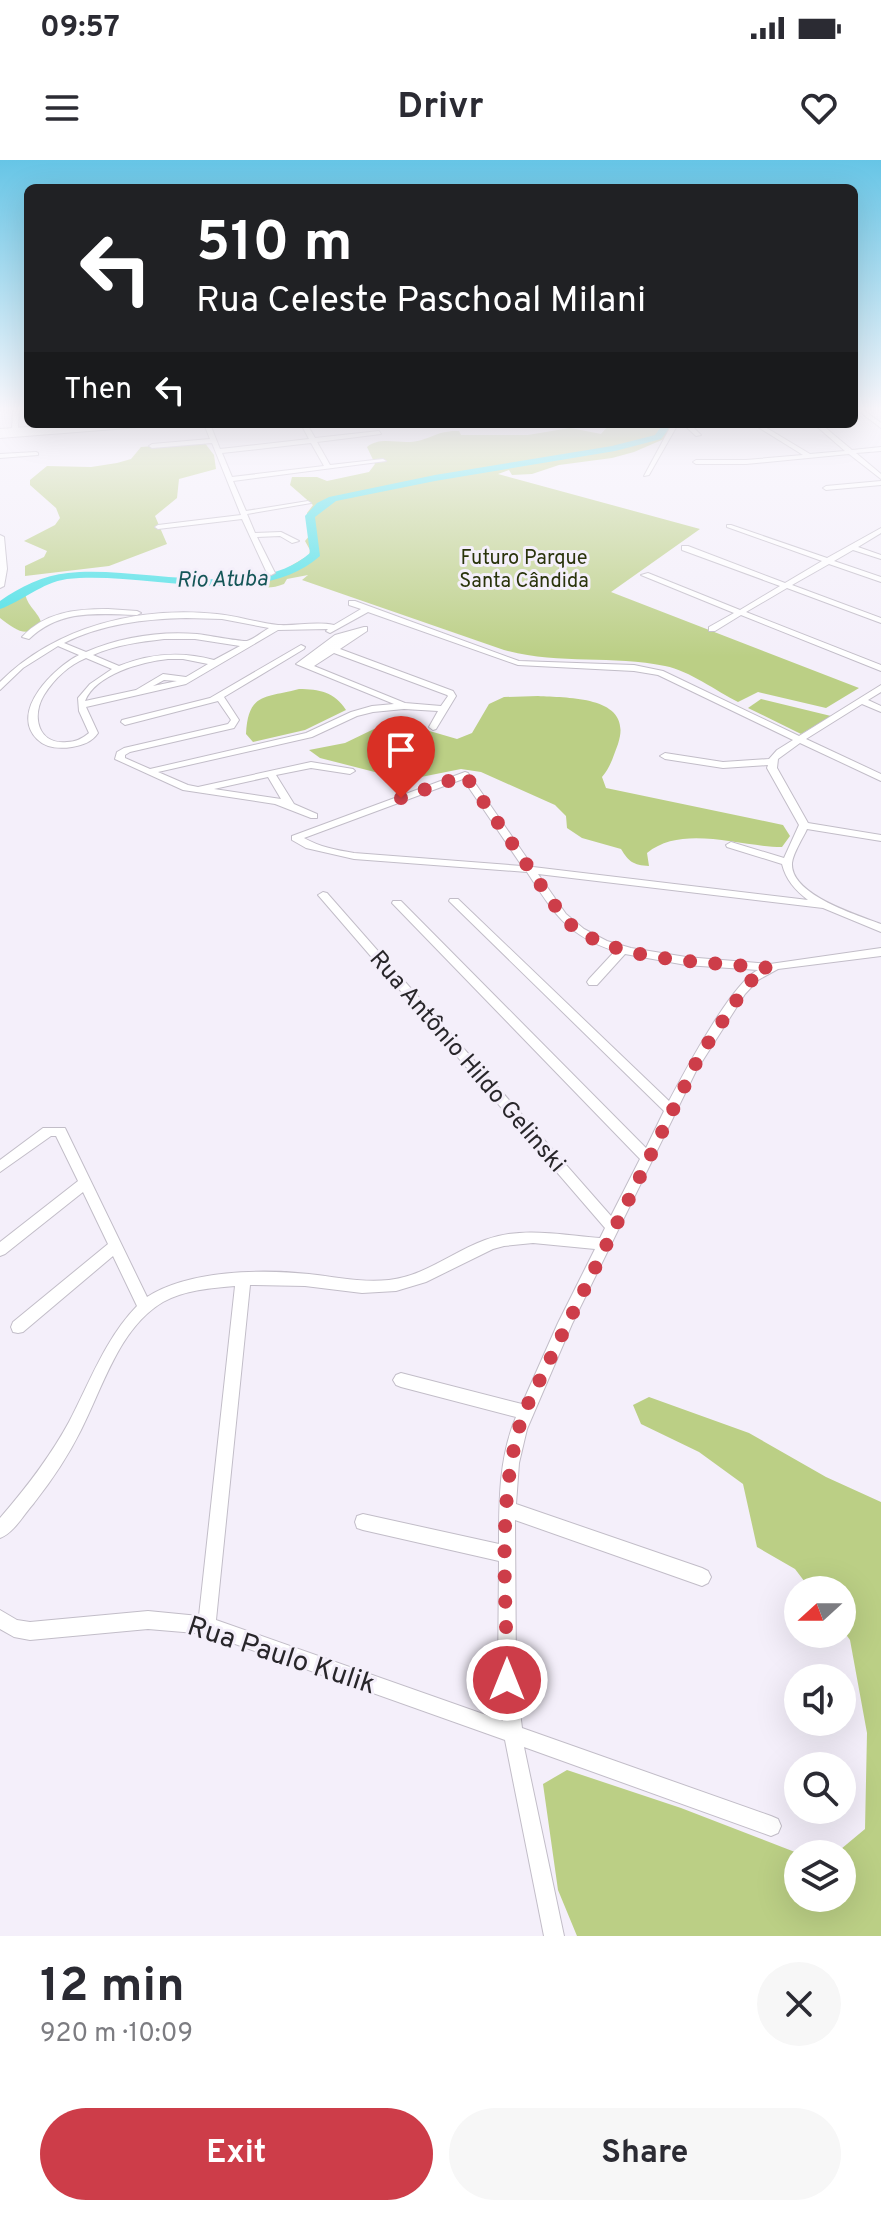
<!DOCTYPE html>
<meta charset="utf-8">
<style>
:root{--surface:#fff;--page:#f7f7f7;--text:#2b2b33;--muted:#7c7c81;--accent:#cd3d49}
body{margin:0;font-family:Overpass,sans-serif;background:var(--page);color:var(--text);height:100vh;display:flex;flex-direction:column;font-size:30px;white-space:nowrap}
*{box-sizing:border-box;margin:0}
p{font-size:26px;color:var(--muted)}
.icon{flex:none;width:44px;height:44px;fill:none;stroke:currentColor;stroke-width:2;stroke-linecap:round;stroke-linejoin:round}
.map{position:relative;height:1776px;overflow:hidden}
.details{display:flex;flex-direction:column;background:var(--surface);flex:1}
.details>*{flex:none}
.guide{position:absolute;left:24px;top:24px;width:834px;height:244px;border-radius:12px;box-shadow:0 8px 32px #0002;background:#202124;color:#fff;overflow:hidden}
.needle{width:52px;rotate:249deg}
.fabs{position:absolute;left:784px;top:1416px;display:grid;gap:16px}
.fabs a{display:grid;place-items:center;width:72px;height:72px;border-radius:50%;background:var(--surface);box-shadow:0 8px 32px #0002;font-size:40px}
.pin{position:absolute;display:grid;place-items:center;width:68px;height:68px;color:#fff;margin:-82px -34px;border-radius:50% 50% 50% 0;rotate:-45deg;box-shadow:0 0 8px #0007}
.pin .icon{rotate:45deg}
.me{position:absolute;width:88px;margin:-44px;rotate:0deg;stroke-linejoin:round;filter:drop-shadow(0 0 6px #0008)}
.turn{display:flex;align-items:center;gap:28px;height:168px;padding:0 40px;font-size:36px}
.turn .icon{width:104px;height:104px;stroke-width:2.5}
.turn b{display:block;font-size:56px;line-height:68px}
.then{display:flex;align-items:center;height:76px;padding:0 40px;background:#0003;gap:16px;font-size:30px}
.round{display:grid;place-items:center;flex:none;width:84px;height:84px;border-radius:42px;background:var(--page)}
.overview{display:flex;align-items:center;justify-content:space-between;height:136px;padding:0 40px}
h1{font-size:48px;font-weight:700;line-height:60px}
.primary-button{display:flex;gap:16px;margin-top:auto;padding:16px 40px}
.primary-button a{flex:1;height:92px;border-radius:48px;background:var(--accent);color:#fff;font-size:32px;font-weight:700;line-height:92px;text-align:center}
.primary-button a+a{background:var(--page);color:var(--text)}
.status{display:flex;justify-content:space-between;align-items:center;height:56px;padding:0 40px;background:var(--surface);direction:ltr}
.status svg{height:22px;fill:currentColor}
header{display:flex;justify-content:space-between;align-items:center;height:104px;padding:0 40px;background:var(--surface);font-size:36px;font-weight:700}
.map>svg:first-child{display:block}
</style>
<div class="status"><b>09:57</b><svg viewBox="0 0 49 12"><path d="M0 12V9h3v3zM5 12V6h3v6zM10 12V3h3v9zM15 12V0h3v12zM26 1h20v11H26zM47 4h2v5h-2z"/></svg></div>
<header><svg class="icon" aria-label="menu" viewBox="0 0 24 24"><path d="M4 6h16M4 12h16M4 18h16"/></svg>Drivr<svg class="icon" aria-label="heart" viewBox="0 0 24 24"><path d="M12 20l-8-8c-3-5 5-10 8-4 3-6 11-1 8 4z"/></svg></header>
<div class="map">
<svg width="881" height="1776" viewBox="0 0 881 1776">
<rect width="100%" height="100%" fill="#f4effa"/>
<g fill="#bbcf85">
<path d="M610,264H672L664,279L634,292L612,298L559,305L532,314L512,315L509,310L498,314L700,369L611,432L859,528L826,548L758,532L738,542C716,531 690,511 665,506C612,495 557,505 504,490L302,420L308,415L287,419L284,424C269,430 258,428 244,421L279,413L309,395L310,390L305,381L310,375L307,353L313,345L290,325L292,317H317L327,321L369,312L375,304L367,287C379,277 396,283 410,282C428,281 437,270 459,271L461,275H528L570,268L601,274Z"/>
<path d="M204,282L214,295L216,309L179,319L177,338L155,356L167,384L109,406L25,416V406L44,397L47,391L24,381L55,365L60,358L56,348L30,325V320L47,306L91,307L117,303L131,299L141,287Z"/>
<path d="M25,431C26,447 39,451 42,465C25,479 15,469 0,458V444Z"/>
<path d="M299,529C319,529 335,532 346,550L305,570L253,582L246,574C248,532 266,538 299,529Z"/>
<path d="M538,536C570,538 634,536 618,584C613,597 611,606 602,617L606,628L783,665L790,676L782,687C740,687 683,664 647,693L649,706C633,705 629,702 621,689L582,678L567,668L566,656L555,645L481,612L461,609L406,620L320,598L309,590L345,583L374,569L391,564L409,565L457,579L472,573L489,544L504,537Z"/>
<path d="M761,539L831,556L801,574L748,548Z"/>
<path d="M649,1237L749,1273L826,1317L881,1342V1776H577L558,1730L543,1624L567,1610L681,1648L800,1694L798,1738H842V1694H835L865,1669L867,1573L850,1480L842,1469V1430H811L795,1409L757,1387L743,1324L699,1292L641,1264L633,1245Z"/>
</g>
<g fill="none" stroke-linecap="round" stroke-linejoin="round">
<path fill="#43dfe4" fill-rule="evenodd" d="M663,264H673L661,279L615,291L435,321L336,341L315,357L320,396C257,452 144,410 67,419C41,423 23,441 0,449V441C20,427 44,415 68,413C140,405 253,443 310,393L305,356L317,343L329,337L435,315L612,286L655,275Z"/>
<defs>
<g id="minor">
<path d="M13,249H19L18,271L15,273L12,271Z"/>
<path d="M856,249H862L881,263V268Z"/>
<path d="M130,264H156L153,266L0,278V274Z"/>
<path d="M204,264H210L220,289L309,279L301,264H307L315,278L379,271L381,274L317,282L330,305L383,299L386,301L233,321L246,351L308,341L311,343L247,354L255,373L281,372L299,381L292,383L280,376L257,377L275,413L271,415L267,413L242,359L158,369L155,367L158,365L241,355L212,283L152,288L149,286L152,284L210,279ZM311,283L324,306L232,317L222,293Z"/>
<path d="M672,264H678L649,315L644,316Z"/>
<path d="M683,264H690L701,275L696,276Z"/>
<path d="M753,264H760L810,294L845,291L814,264H821L852,290L881,287V291L856,293L881,314V319L849,294L746,304H696L693,302L696,300H746L803,295Z"/>
<path d="M36,292L38,293V295L0,298V294Z"/>
<path d="M881,321V325L826,330L823,328L826,326Z"/>
<path d="M727,365H731L827,398L881,368V373L858,387L881,395V399L853,390L834,401L881,417V422L829,404L792,425L881,458V463L787,428L746,452L881,505V511L741,455L715,471H709V467L734,453L641,415L648,413L740,450L780,426L682,390V386H688L785,423L822,401L727,367Z"/>
<path d="M0,375L4,377L7,409L4,426L0,428Z"/>
<path d="M349,441H355L519,501L634,505L663,511L799,576L881,525V532L868,540L881,546V552L862,544L806,579L881,614V621L800,583L778,599L777,608L808,663L881,675V681L807,669C803,678 793,693 792,703C790,735 858,755 881,764V772L823,748L538,714L566,754L584,769L607,781L631,788L686,797L770,804L881,788V796L778,809L758,820L745,834L696,911L572,1164L527,1269L519,1303L516,1344L702,1408L708,1411L711,1417L708,1423L702,1426L515,1360L516,1520L522,1568L771,1656L778,1659L781,1666L778,1673L771,1676L524,1587L564,1776H544L505,1580L207,1474L148,1469L30,1480L14,1477L0,1469V1450L17,1460L30,1462L148,1451L199,1456L235,1126C212,1128 184,1130 163,1142C119,1168 103,1227 81,1270C68,1296 52,1320 34,1343C24,1354 14,1373 0,1378V1358C26,1328 50,1297 69,1262C90,1222 105,1179 137,1146L113,1096L23,1172L18,1173L13,1172L11,1167L13,1162L108,1084L83,1032L5,1094L0,1096V1082L78,1021L56,976H51L0,1012V1000L43,968H65L147,1137C189,1110 261,1109 309,1114C336,1117 362,1123 389,1120C425,1116 452,1092 485,1080C522,1066 562,1075 600,1078L605,1068L318,735L323,732L327,733L611,1056L640,999L392,743L393,741H401L646,988L664,951L449,741L450,739H458L669,941C685,911 731,824 758,810L686,805L625,794L597,825H589L587,822L589,819L615,791C566,775 554,753 527,712L354,699L306,688L292,680V676L465,612L468,613L533,707L808,740C795,730 786,720 782,704L727,687L726,685L731,682L784,698L799,665L767,608L768,605L723,608L665,599L660,596L665,593L723,602L769,599L777,590L793,580L658,515L634,511L518,505L368,452L330,473L326,471L328,469L278,470L186,524L86,547L98,573C92,582 83,585 72,587C59,589 46,588 37,579C9,551 55,507 79,495L58,486L23,508L0,530V522C56,466 140,446 217,454C238,456 258,463 278,465C297,466 315,461 334,465L361,449L349,445ZM186,458L222,459L269,468C262,472 254,479 247,481C242,482 206,475 197,474C160,471 121,477 86,492L64,483C102,464 144,459 186,458ZM164,479H195L240,486L214,500C181,491 151,493 119,506L93,495C116,485 139,482 164,479ZM86,498L112,509L90,524L78,538L79,551L89,573C83,578 76,582 67,582C38,585 31,556 44,535C54,519 69,505 86,498ZM168,499H183L208,504L186,517L163,514L136,530L85,541C96,514 141,502 168,499ZM164,520L177,521L153,526ZM463,619L522,706L354,693C336,690 320,687 304,678ZM533,1083L595,1089L558,1163L522,1244L401,1213L396,1215L393,1220L396,1225L401,1227L516,1257C499,1297 499,1341 499,1384L363,1354L357,1356L355,1362L357,1368L363,1370L499,1401L498,1520L503,1561L216,1460L250,1125L305,1126L362,1133L396,1131L426,1122L493,1089L504,1086Z"/>
<path d="M108,449L137,451L141,453L137,455C96,454 61,449 29,479L22,477C45,452 75,449 108,449Z"/>
<path d="M364,467H367V471L340,489L453,531L456,536L436,569L433,570L429,567L438,551L404,549L373,552L357,556L312,577L158,612L188,625L198,627L311,602L353,609L355,611L350,614L311,608L276,615L294,644L317,654V658H311L275,644L183,630L115,599L117,592L124,588L228,564L231,560L218,541L125,565L121,562L122,560L210,538L301,485L305,487L304,489L224,537L239,560L234,568L130,592L125,595V598L150,609L306,573L351,552L372,546L394,544L296,504L335,475ZM334,493L447,535L448,536L441,546L405,543L314,506ZM268,617L281,639L214,629Z"/>
</g>
<path id="highway" d="M70,264H111L106,267L0,275V269Z"/>
</defs>
<use href="#minor" stroke="#c2bdc8" stroke-width="2"/>
<use href="#highway" stroke="#c2bdc8" stroke-width="2"/>
<use href="#minor" fill="#fff" fill-rule="evenodd"/>
<use href="#highway" fill="#fff" fill-rule="evenodd"/>
</g>
<linearGradient id="sky" x2="0" y2="1"><stop stop-color="#66c5e6"/><stop offset="0.5" stop-color="#faf8fd"/><stop offset="1" stop-color="#faf8fd" stop-opacity="0"/></linearGradient>
<rect width="881" height="497" fill="url(#sky)"/>
<g fill="none" stroke-linecap="round" stroke-linejoin="round">
<path stroke="#cd3d49" stroke-width="14" stroke-dasharray="0 25.2" d="M401,638L465,615L562,756C604,804 708,801 769,808L748,823L700,895L524,1252C495,1336 507,1432 507,1520"/>
</g>
<g text-anchor="middle" stroke-width="6" stroke-linejoin="round" paint-order="stroke">
<g font-size="20" fill="#2a340b" stroke="#f4effa">
<text x="524" y="404">Futuro Parque<tspan x="524" dy="23">Santa Cândida</tspan></text>
</g>
<g font-size="22" font-style="italic" fill="#155658" stroke="#f4effa">
<text transform="translate(222 418) rotate(-1)" y="8">Rio Atuba</text>
</g>
<g font-size="24" fill="#28262a" stroke="#f4effa">
<text transform="translate(468 901) rotate(49)" y="8">Rua Antônio Hildo Gelinski</text>
</g>
<g font-size="28" fill="#28262a" stroke="#f4effa">
<text transform="translate(282 1494) rotate(18)" y="10">Rua Paulo Kulik</text>
</g>
</g>
</svg>
<div class="fabs">
<a><svg class="needle" viewBox="-14 -14 28 28"><path d="M0-13l5 13h-10z" fill="#e53935"/><path d="M0 13l5-13h-10z" fill="#7c7c81"/></svg></a>
<a><svg class="icon" aria-label="sound" viewBox="0 0 24 24"><path d="M4 9h4l5-4v14l-5-4H4zM17 9q2 3 0 6"/></svg></a>
<a><svg class="icon" aria-label="search" viewBox="0 0 24 24"><circle cx="10" cy="10" r="6"/><path d="M15 15l6 6"/></svg></a>
<a><svg class="icon" aria-label="layers" viewBox="0 0 24 24"><path d="M12 4l9 5-9 5-9-5zM3 14l9 5 9-5"/></svg></a>
</div>
<div class="pin" style="left:401px;top:638px;background:#d93025"><svg class="icon" aria-label="arrive" viewBox="0 0 24 24"><path d="M6 21V4h12l-3 4 3 4H6"/></svg></div>
<svg class="me" style="left:507px;top:1520px" viewBox="-20 -20 40 40"><circle r="17" fill="#cd3d49" stroke="#fff" stroke-width="3"/><path d="M0-11L8 9 0 5-8 9z" fill="#fff"/></svg>
<div class="guide">
<div class="turn"><svg class="icon" aria-label="left" viewBox="0 0 24 24"><path d="M17 20v-9H6M10 6l-5 5 5 5"/></svg><div><b>510 m</b>Rua Celeste Paschoal Milani</div></div>
<div class="then">Then<svg class="icon" aria-label="left" viewBox="0 0 24 24"><path d="M17 20v-9H6M10 6l-5 5 5 5"/></svg></div>
</div>
</div>
<section class="details">
<div class="overview"><div><h1>12 min</h1><p>920 m · 10:09</p></div><a class="round"><svg class="icon" aria-label="close" viewBox="0 0 24 24"><path d="M6 6l12 12M18 6L6 18"/></svg></a></div>
<div class="primary-button"><a>Exit</a><a>Share</a></div>
</section>
